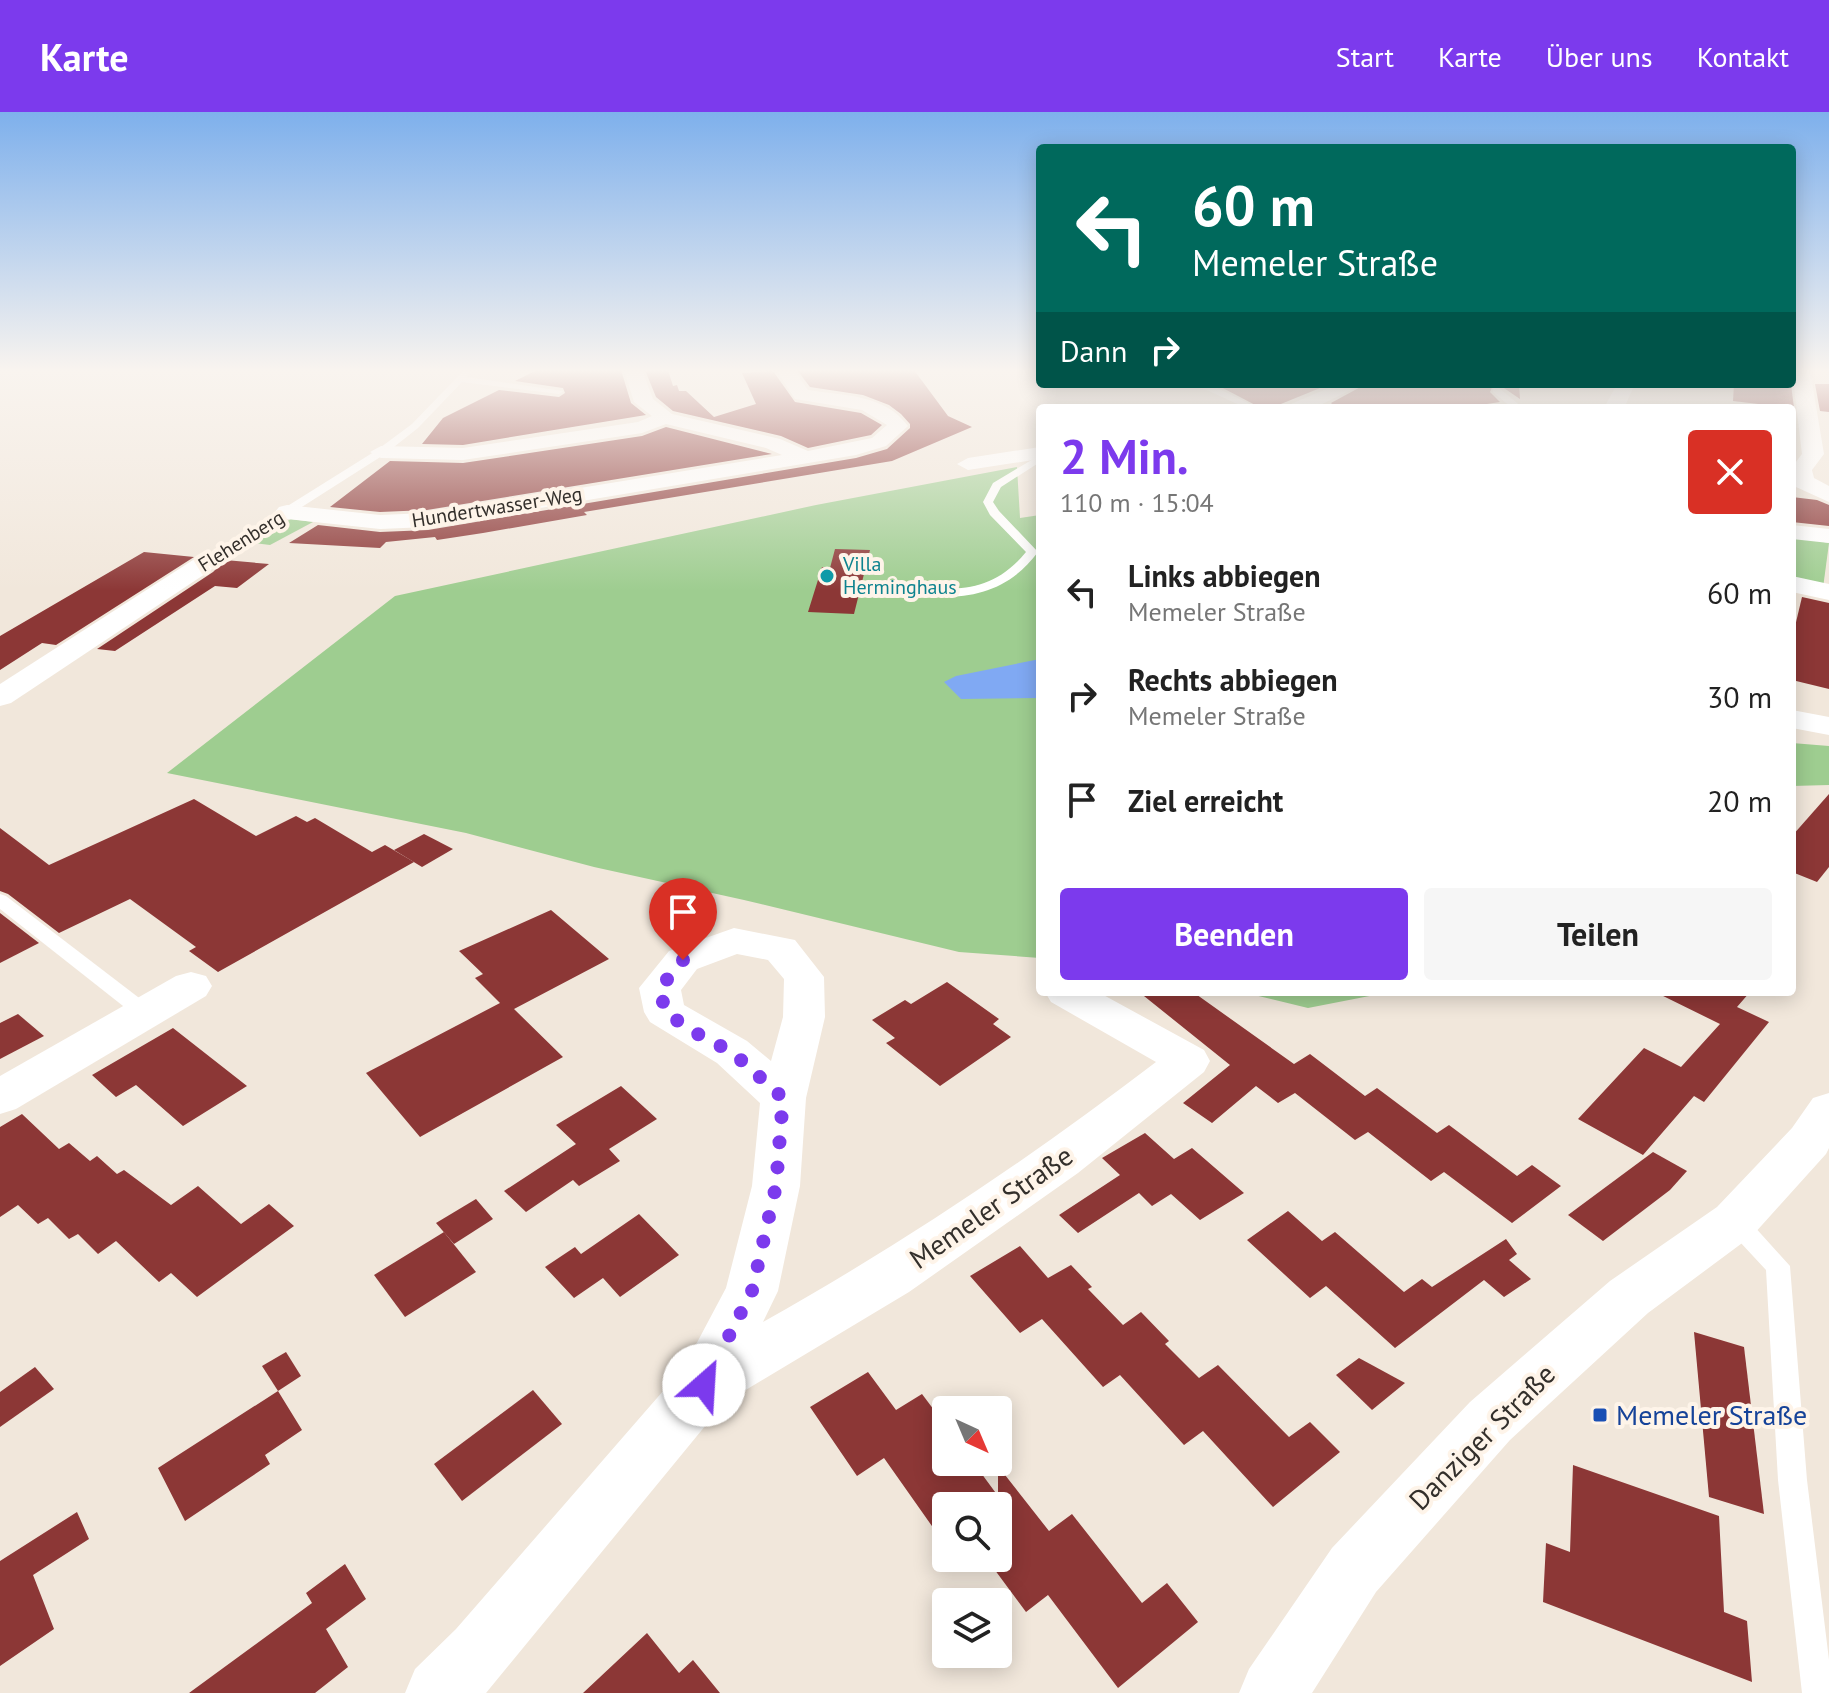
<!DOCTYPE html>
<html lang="de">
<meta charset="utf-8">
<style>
:root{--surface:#fff;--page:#f6f6f6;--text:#222;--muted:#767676;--accent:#7c3aed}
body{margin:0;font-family:"PT Sans",sans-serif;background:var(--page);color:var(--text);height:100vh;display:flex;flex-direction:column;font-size:30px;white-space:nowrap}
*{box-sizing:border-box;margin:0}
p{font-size:26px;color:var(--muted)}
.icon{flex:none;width:44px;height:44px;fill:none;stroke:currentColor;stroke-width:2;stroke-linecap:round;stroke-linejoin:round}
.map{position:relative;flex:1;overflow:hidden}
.side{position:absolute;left:1036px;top:292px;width:760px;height:592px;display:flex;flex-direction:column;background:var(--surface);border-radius:8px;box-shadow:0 4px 20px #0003}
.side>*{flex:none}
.banner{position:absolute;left:1036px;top:32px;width:760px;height:244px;border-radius:8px;box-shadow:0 4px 20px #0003;background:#00695c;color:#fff;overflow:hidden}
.needle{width:52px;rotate:136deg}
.tools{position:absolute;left:932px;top:1284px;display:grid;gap:16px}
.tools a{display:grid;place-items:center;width:80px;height:80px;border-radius:8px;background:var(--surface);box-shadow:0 4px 20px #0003;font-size:40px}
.pin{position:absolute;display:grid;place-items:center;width:68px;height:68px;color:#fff;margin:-82px -34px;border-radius:50% 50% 50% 0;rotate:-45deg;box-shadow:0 0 8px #0007}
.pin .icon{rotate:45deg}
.me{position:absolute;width:88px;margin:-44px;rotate:26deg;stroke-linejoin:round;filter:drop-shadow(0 0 6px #0008)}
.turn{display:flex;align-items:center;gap:28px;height:168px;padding:0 24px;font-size:36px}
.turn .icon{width:104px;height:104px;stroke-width:2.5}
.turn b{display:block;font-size:56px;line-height:68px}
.then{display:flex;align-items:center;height:76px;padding:0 24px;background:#0003;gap:16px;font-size:30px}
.round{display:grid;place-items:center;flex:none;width:84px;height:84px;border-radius:8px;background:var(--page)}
.headline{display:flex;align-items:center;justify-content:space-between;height:136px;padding:0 24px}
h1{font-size:48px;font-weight:700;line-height:60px;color:var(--accent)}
.cta{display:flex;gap:16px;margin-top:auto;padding:16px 24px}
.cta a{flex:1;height:92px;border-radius:8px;background:var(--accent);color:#fff;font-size:32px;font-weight:700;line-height:92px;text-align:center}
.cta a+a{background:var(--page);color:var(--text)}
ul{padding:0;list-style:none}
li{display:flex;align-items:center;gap:24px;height:104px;padding:0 24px}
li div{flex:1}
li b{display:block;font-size:30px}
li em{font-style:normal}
header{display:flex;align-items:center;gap:48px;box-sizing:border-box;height:112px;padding:0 40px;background:var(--accent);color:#fff}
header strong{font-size:38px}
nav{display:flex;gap:44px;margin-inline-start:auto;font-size:28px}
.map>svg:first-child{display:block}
</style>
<header>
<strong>Karte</strong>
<nav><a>Start</a><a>Karte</a><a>Über uns</a><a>Kontakt</a></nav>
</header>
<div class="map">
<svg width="1829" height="1581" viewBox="0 0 1829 1581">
<rect width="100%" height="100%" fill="#f1e7db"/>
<g fill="#9ecd90">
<path d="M1017,355L1020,406L1040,403V846L959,840L744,788L594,755L466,721L167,661L395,484L816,393Z"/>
<path d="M291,407L313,410L270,433L245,430Z"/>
<path d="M1792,424L1829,431L1823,476L1792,470Z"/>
<path d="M1792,631L1829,634V673L1792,674Z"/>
<path d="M1242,880H1390L1308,896Z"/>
</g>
<path fill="#80a9f3" d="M1040,547V586L961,587L944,570L956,564Z"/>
<g fill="#8c3736">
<path d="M537,258H621L631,291L646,303L463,333L422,332L443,306L499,278L559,285L565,281L563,276L515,269Z"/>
<path d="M645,258H668L673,274L677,273L679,279H686L714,305L756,292L742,261L773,259L795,290L861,301L882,313L871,323L808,336L781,324L673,299L656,285Z"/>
<path d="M797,258H914L948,304L972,315L892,349L584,400L587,403L483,421L437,428L435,425L386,430L380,436L289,431L318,413L380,420L428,418L856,346L887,337L910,316V312L901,302L889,293L863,283L810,275Z"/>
<path d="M1215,272H1330L1271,296H1261Z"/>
<path d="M1366,272H1519L1520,287L1501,274L1493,273L1490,280L1500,290L1460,296H1336L1331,291Z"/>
<path d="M1734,272H1791L1794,296L1733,289Z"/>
<path d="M1815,272H1829V300L1820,299Z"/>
<path d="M666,315L772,342L427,398L380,400L330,395L390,349L463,351L642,324Z"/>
<path d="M1792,385L1817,388L1829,393V414L1792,410Z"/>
<path d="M835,437L870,438L854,502L808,500L822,455L830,456Z"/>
<path d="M144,440L194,445L56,533L42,531L0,558V524Z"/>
<path d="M225,448L269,452L237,476L215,474L115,539L97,537L213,460Z"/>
<path d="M1802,485L1829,491V577L1792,568V527Z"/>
<path d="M1829,682V755L1817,770L1792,760V724Z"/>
<path d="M194,687L256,724L296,704L307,710L315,706L372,740L385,733L414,750L218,860L189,839L196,835L130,787L59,821L8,782L0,779V716L49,753Z"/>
<path d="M424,722L453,737L422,755L394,738Z"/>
<path d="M551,798L609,847L514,897L563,945L420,1025L366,961L500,891L475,866L483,862L459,839Z"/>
<path d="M0,801L39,831L0,851Z"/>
<path d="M947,870L999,907L993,912L1011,925L940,974L886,931L895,926L872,908L905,888L911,892Z"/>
<path d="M1139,880H1193L1294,952L1310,942L1365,984L1377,976L1437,1021L1449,1013L1517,1064L1532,1053L1561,1074L1512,1111L1444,1060L1431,1069L1368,1020L1355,1028L1295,981L1278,991L1256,974L1212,1011L1183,991L1230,953Z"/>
<path d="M1655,880H1750L1737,895L1769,910L1704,990L1694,984L1643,1043L1578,1007L1644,936L1681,955L1720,912Z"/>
<path d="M18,902L44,924L0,947V911Z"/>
<path d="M173,916L247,974L183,1014L136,973L116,985L92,963Z"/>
<path d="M621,974L657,1007L609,1037L620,1049L579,1074L573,1068L526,1100L504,1079L576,1032L556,1013Z"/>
<path d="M22,1002L59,1037L69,1031L90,1049L97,1044L117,1062L124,1058L171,1093L198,1074L241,1112L269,1092L294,1114L197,1185L171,1161L159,1170L116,1129L98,1142L78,1122L69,1127L48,1106L38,1112L18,1093L0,1105V1015Z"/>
<path d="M1145,1021L1174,1047L1192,1036L1244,1081L1200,1108L1171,1082L1152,1094L1139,1081L1078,1121L1059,1103L1120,1063L1102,1046Z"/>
<path d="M1653,1040L1687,1059L1670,1078L1603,1129L1568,1103Z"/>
<path d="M476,1087L493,1107L454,1132L436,1111Z"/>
<path d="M1288,1099L1322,1129L1335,1120L1404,1180L1422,1167L1432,1175L1506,1127L1517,1142L1509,1148L1531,1167L1504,1185L1484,1168L1395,1236L1326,1174L1310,1186L1247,1128Z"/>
<path d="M639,1102L679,1143L620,1185L603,1166L574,1186L545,1155L575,1135L581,1142Z"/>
<path d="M444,1120L476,1160L405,1205L374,1163Z"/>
<path d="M1020,1134L1048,1166L1071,1153L1092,1175L1088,1177L1123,1213L1141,1200L1169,1229L1165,1232L1199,1266L1218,1253L1289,1325L1310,1310L1340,1340L1273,1395L1203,1319L1184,1333L1120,1263L1103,1275L1042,1207L1020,1221L970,1164Z"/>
<path d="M1694,1220L1744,1235L1764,1402L1709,1385Z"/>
<path d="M286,1240L301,1264L278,1279L262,1254Z"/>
<path d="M1359,1246L1405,1271L1372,1298L1336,1263Z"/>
<path d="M35,1255L54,1277L0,1315V1280Z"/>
<path d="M868,1260L896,1298L922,1282L946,1314V1350H973L998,1384V1354L1049,1419L1072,1402L1142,1491L1167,1471L1198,1510L1118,1576L1048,1483L1026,1500L986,1446H998V1394H946V1434L884,1346L857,1364L810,1295Z"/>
<path d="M533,1278L562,1312L462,1389L434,1352Z"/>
<path d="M278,1279L302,1318L265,1343L270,1352L185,1409L158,1356Z"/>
<path d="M1573,1353L1719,1404L1724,1500L1747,1509L1752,1570L1543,1490L1546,1431L1570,1440Z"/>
<path d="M77,1400L89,1427L33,1463L54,1517L0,1554V1449Z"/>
<path d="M345,1452L366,1487L326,1517L348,1555L315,1581H189L312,1491L306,1481Z"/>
<path d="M647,1521L679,1561L693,1548L720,1581H583Z"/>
</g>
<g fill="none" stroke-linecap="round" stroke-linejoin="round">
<g fill="#fff" fill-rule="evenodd">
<path d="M464,258H472L466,265L563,279L559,282L462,270L418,316L385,342L206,456H198V450L377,338L412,312Z"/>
<path d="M1185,272L1215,275L1258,296H1246L1209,279Z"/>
<path d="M1493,276H1499L1523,296H1512L1493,280Z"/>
<path d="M1040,343V350L1001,375L993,390L999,399L1038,440C995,498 932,488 869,475V469L873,468C931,476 984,492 1026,440L990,403L983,390L993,371Z"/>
<path d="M0,782L6,784L151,895L154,900L151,905H137L0,797Z"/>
<path d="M1735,1099L1743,1102L1790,1154L1807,1368L1829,1548V1581H1802L1778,1368L1766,1158L1727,1116L1723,1109L1727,1102Z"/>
</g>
<g fill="#fff" fill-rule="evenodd">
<path d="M624,258H642L653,287L672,302L780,327L808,339L872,326L887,313L862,298L795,287L776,258H794L808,278C844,284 885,282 908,314L886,334L856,343L427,415L380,417L287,407L279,405L275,400L279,395L287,393L380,403L427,401L782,343L766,336L666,312L642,321L463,348L381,346L370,340L381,334L463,336L638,310L652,304L634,290Z"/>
<path d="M1792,258H1810L1824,342L1812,358L1814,366L1829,374V390L1796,375L1792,355L1802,342Z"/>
<path d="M1338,272H1363L1314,296H1288L1291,292Z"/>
<path d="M1617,272H1635L1624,296H1604Z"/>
<path d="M1040,335V347L968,358L957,352L968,346Z"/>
<path d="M1792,413L1829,417V431L1792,427Z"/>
<path d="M202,445L211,448L215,453L211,458L11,591L0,594V572L193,448Z"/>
<path d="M1792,464L1829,472V488L1792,480Z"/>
<path d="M1792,598L1829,605V623L1792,616Z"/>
<path d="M734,816L795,828L824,865L825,905L806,986L800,1074L778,1179L763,1210C902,1132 1029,1047 1156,950L1051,890L1045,880H1098L1204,938L1210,949L1204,960L1078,1061L909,1180L724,1291L486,1581H405L415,1557L456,1517L684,1255L726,1176L752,1074L760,991L717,951L650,910L644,900L639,876L669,839ZM737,842L768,848L784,867L783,905L771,949L747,929L684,893L681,878L697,857Z"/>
<path d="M191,860L206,864L212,874L206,884L16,997L0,1002V964L176,864Z"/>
<path d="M1829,981V1036L1826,1042L1753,1123L1648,1201L1510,1328L1376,1480L1312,1581H1239L1249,1557L1332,1436L1470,1290L1610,1169L1717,1095L1792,1016L1813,986Z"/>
</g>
</g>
<linearGradient id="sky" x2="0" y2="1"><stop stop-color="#7eb0ec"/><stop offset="0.54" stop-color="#f9f4ef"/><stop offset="1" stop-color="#f9f4ef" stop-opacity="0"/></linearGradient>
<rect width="1829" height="479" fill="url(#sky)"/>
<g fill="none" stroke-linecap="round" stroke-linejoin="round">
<path stroke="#7c3aed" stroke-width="14" stroke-dasharray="0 25.2" d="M683,848L660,876L665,900L694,920L732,940L783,986L776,1074L752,1179L704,1273"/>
</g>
<circle fill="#0f9aa8" stroke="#fef4e9" stroke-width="3" cx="827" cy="464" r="8"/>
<rect fill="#1a4fb4" stroke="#fef4e9" stroke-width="3" x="1592" y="1295" width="16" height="16" rx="4"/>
<g text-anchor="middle" stroke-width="8" stroke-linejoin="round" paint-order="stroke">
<g font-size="20" fill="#332f2b" stroke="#fef4e9">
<text transform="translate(497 395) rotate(-9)" y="7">Hundertwasser-Weg</text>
<text transform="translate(241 429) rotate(-32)" y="7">Flehenberg</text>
</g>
<g font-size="20" fill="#0d838f" stroke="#fef4e9" text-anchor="start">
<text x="843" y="459">Villa<tspan x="843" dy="23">Herminghaus</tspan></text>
</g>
<g font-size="28" fill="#332f2b" stroke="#fef4e9">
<text transform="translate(991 1095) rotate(-35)" y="10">Memeler Straße</text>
<text transform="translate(1482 1325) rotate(-45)" y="10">Danziger Straße</text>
</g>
<g font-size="28" fill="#164399" stroke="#fef4e9" text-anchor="start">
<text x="1616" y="1313">Memeler Straße</text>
</g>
</g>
</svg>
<div class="tools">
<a><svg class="needle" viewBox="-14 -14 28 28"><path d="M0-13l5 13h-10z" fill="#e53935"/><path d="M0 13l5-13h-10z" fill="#767676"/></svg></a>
<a><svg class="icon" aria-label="search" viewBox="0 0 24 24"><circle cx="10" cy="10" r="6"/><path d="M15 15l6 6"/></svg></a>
<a><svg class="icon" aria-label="layers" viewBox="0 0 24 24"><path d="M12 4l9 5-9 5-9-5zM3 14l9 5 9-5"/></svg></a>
</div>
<div class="pin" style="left:683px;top:848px;background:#d93025"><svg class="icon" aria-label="arrive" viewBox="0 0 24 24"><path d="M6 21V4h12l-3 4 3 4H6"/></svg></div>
<svg class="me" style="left:704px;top:1273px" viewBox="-20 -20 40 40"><circle r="19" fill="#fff"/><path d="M0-13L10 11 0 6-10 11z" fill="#7c3aed"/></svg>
<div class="banner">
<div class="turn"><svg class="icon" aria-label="left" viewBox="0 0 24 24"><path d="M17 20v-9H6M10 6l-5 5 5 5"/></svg><div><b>60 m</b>Memeler Straße</div></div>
<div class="then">Dann<svg class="icon" aria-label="right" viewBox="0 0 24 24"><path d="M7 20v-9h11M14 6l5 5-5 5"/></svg></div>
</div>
<section class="side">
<div class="headline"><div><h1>2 Min.</h1><p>110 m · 15:04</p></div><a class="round" style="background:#d93025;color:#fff"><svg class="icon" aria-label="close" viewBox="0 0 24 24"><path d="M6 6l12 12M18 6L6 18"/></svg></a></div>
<ul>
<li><svg class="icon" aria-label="left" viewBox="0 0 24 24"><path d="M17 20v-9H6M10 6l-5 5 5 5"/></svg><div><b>Links abbiegen</b><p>Memeler Straße</p></div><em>60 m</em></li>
<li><svg class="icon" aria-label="right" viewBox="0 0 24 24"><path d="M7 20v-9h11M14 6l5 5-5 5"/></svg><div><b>Rechts abbiegen</b><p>Memeler Straße</p></div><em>30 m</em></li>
<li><svg class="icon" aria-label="arrive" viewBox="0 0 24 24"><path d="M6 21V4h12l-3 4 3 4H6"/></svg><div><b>Ziel erreicht</b></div><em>20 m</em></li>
</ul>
<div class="cta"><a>Beenden</a><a>Teilen</a></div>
</section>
</div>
